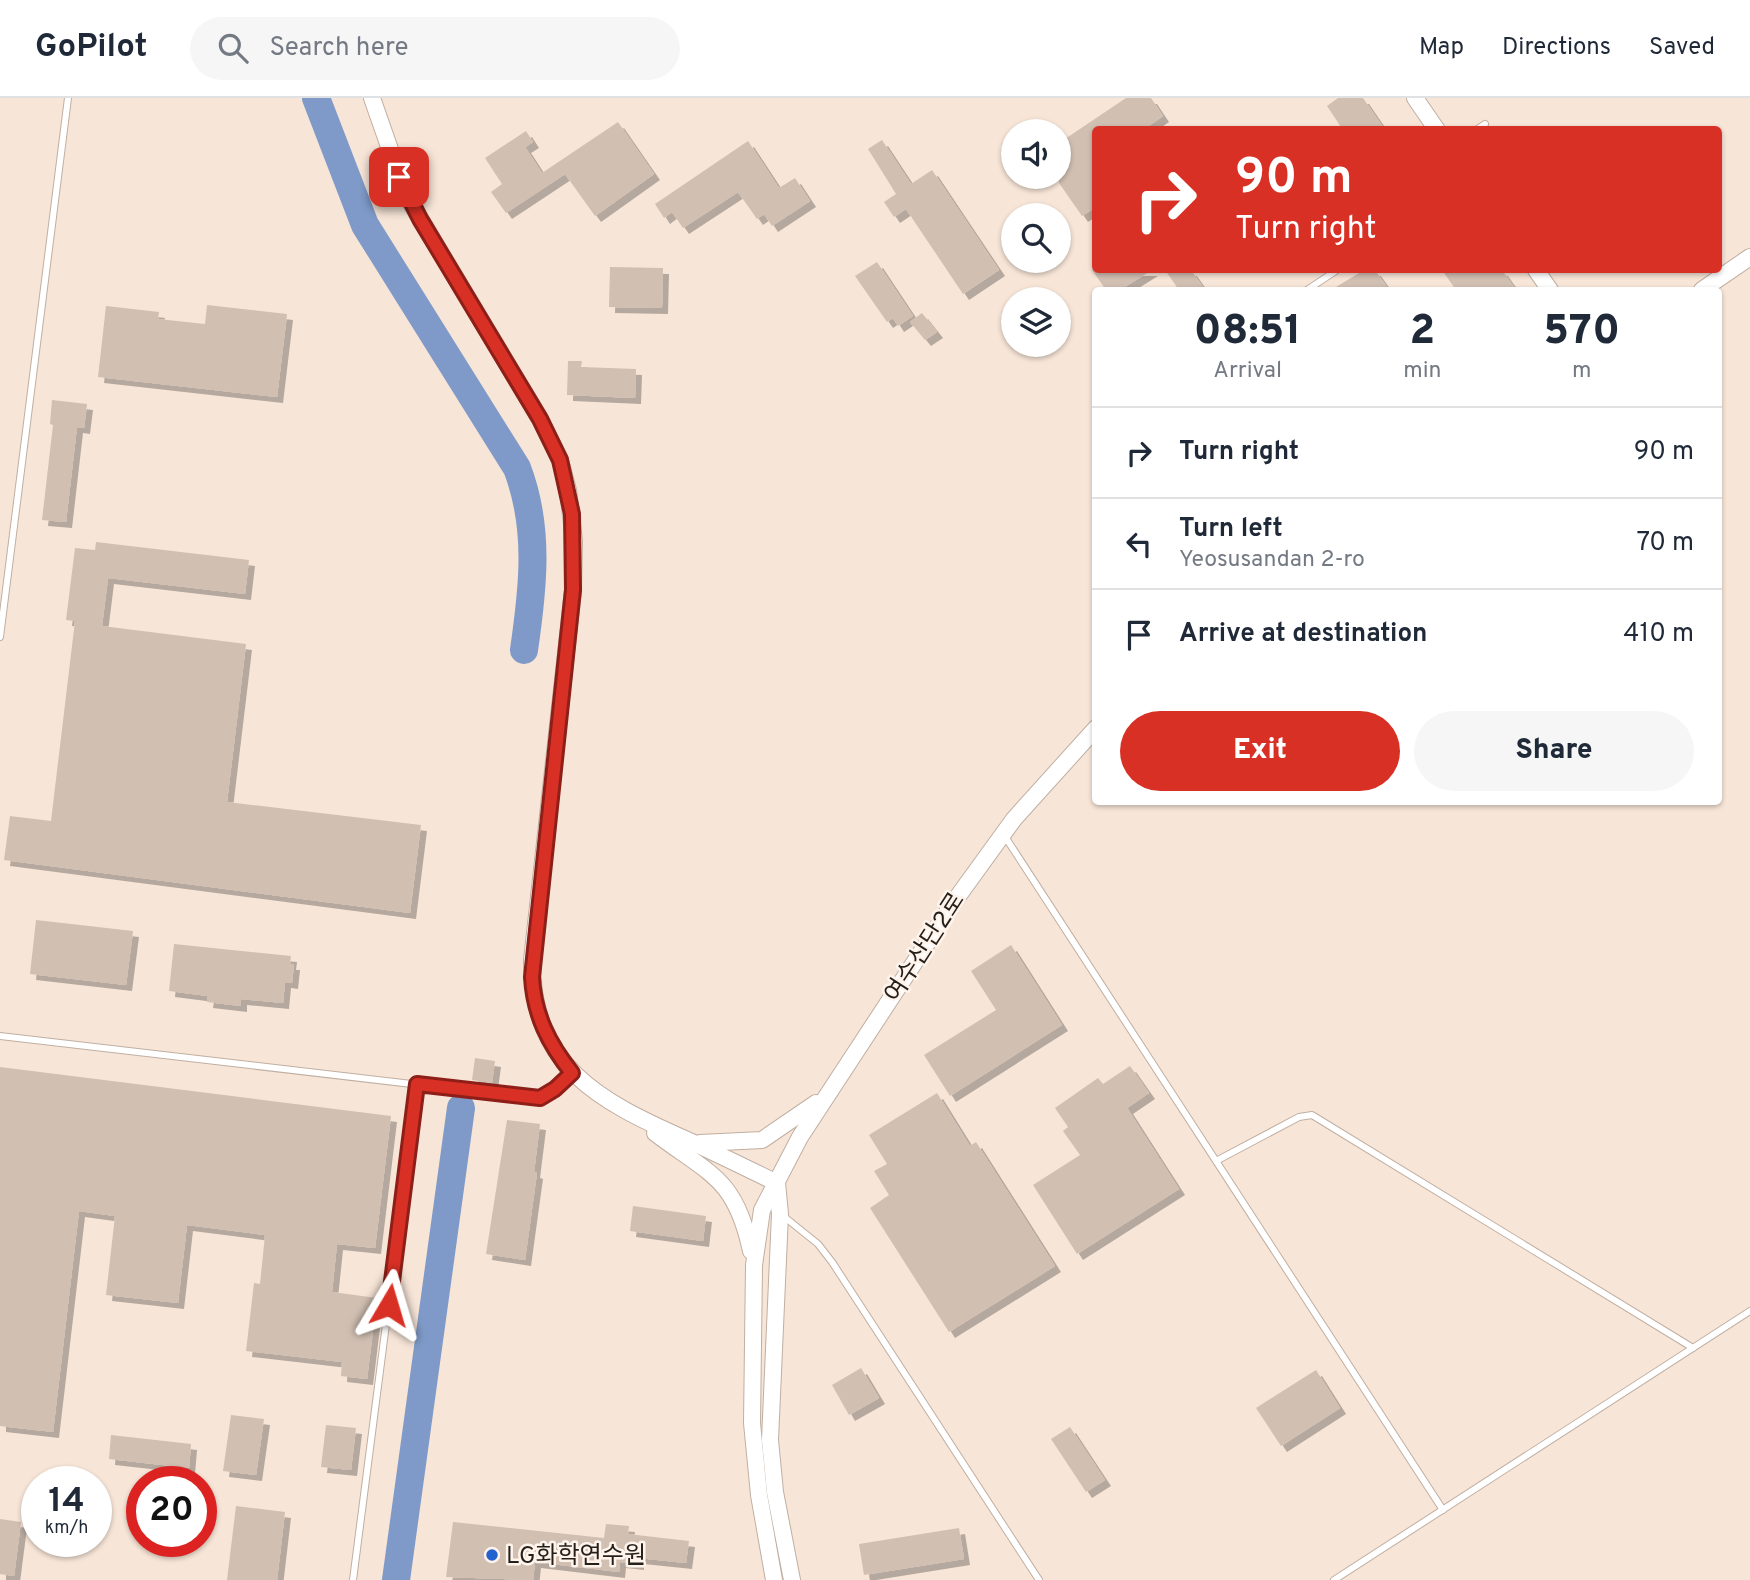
<!DOCTYPE html>
<meta charset="utf-8">
<style>
:root{--surface:#fff;--page:#f6f6f7;--text:#1f2937;--muted:#747a83;--line:#e0e1e3;--accent:#d93025}
body{margin:0;font-family:Overpass,"Noto Sans KR",sans-serif;background:var(--page);color:var(--text);height:100vh;display:flex;flex-direction:column;font-size:26px;white-space:nowrap}
*{box-sizing:border-box;margin:0}
p{font-size:23px;color:var(--muted)}
.icon{flex:none;width:38px;height:38px;fill:none;stroke:currentColor;stroke-width:2;stroke-linecap:round;stroke-linejoin:round}
.map{position:relative;flex:1;overflow:hidden}
.side{position:absolute;left:1092px;top:189px;width:630px;height:518px;display:flex;flex-direction:column;background:var(--surface);border-radius:7px;box-shadow:0 2px 5px #0004}
.side>*{flex:none}
.banner{position:absolute;left:1092px;top:28px;width:630px;height:147px;border-radius:7px;box-shadow:0 2px 5px #0004;background:#d93025;color:#fff;overflow:hidden}
.fabs{position:absolute;left:1001px;top:21px;display:grid;gap:14px}
.fabs a{display:grid;place-items:center;width:70px;height:70px;border-radius:50%;background:var(--surface);box-shadow:0 2px 5px #0004;font-size:35px}
.speed{position:absolute;left:21px;top:1368px;display:flex;gap:14px;font-size:35px;font-weight:700;text-align:center}
.speed>*{display:grid;place-content:center;width:91px;height:91px;border-radius:50%;background:var(--surface);box-shadow:0 2px 5px #0004;line-height:1}
.speed small{font-size:18px;font-weight:400}
.speed .limit{border:10px solid #d22;background:#fff;color:#111}
.pin{position:absolute;display:grid;place-items:center;width:60px;height:60px;color:#fff;margin:-30px;border-radius:14px;box-shadow:0 4px 10px #0006}
.me{position:absolute;width:77px;margin:-38px;rotate:7deg;stroke-linejoin:round;filter:drop-shadow(0 0 5px #0008)}
.turn{display:flex;align-items:center;gap:24px;height:147px;padding:0 28px;font-size:32px}
.turn .icon{width:91px;height:91px;stroke-width:2.5}
.turn b{display:block;font-size:49px;line-height:60px}
.eta{display:flex;justify-content:space-evenly;align-items:center;height:119px;text-align:center}
.eta b{font-size:42px;font-weight:800;line-height:49px}
.action{display:flex;gap:14px;margin-top:auto;padding:14px 28px}
.action a{flex:1;height:80px;border-radius:42px;background:var(--accent);color:#fff;font-size:28px;font-weight:800;line-height:80px;text-align:center}
.action a+a{background:var(--page);color:var(--text)}
ul{padding:0;list-style:none}
li{display:flex;align-items:center;gap:21px;height:91px;padding:0 28px;border-top:2px solid var(--line)}
li div{flex:1}
li b{display:block;font-size:26px}
li em{font-style:normal}
header{display:flex;align-items:center;gap:42px;box-sizing:border-box;height:98px;padding:0 35px;background:var(--surface);border-bottom:2px solid var(--line)}
header strong{font-size:33px}
nav{display:flex;gap:38px;margin-inline-start:auto;font-size:24px}
.search{width:490px;height:63px;background:var(--page);display:flex;align-items:center;gap:18px;box-sizing:border-box;padding:0 24px;border-radius:38px;color:var(--muted);font-size:26px}
.map>svg:first-child{display:block}
</style>
<header>
<strong>GoPilot</strong>
<div class="search"><svg class="icon" aria-label="search" viewBox="0 0 24 24"><circle cx="10" cy="10" r="6"/><path d="M15 15l6 6"/></svg>Search here</div>
<nav><a>Map</a><a>Directions</a><a>Saved</a></nav>
</header>
<div class="map">
<svg width="1750" height="1482" viewBox="0 0 1750 1482">
<defs>
<filter id="shadow"><feDropShadow dx="6" dy="6" stdDeviation="0" flood-color="#0004"/></filter>
</defs>
<rect width="100%" height="100%" fill="#f7e5d7"/>
<g fill="none" stroke-linecap="round" stroke-linejoin="round">
<g stroke="#7f9ac8" stroke-width="28">
<path d="M316,0L365,127L517,370C540,430 533,490 524,552"/>
<path d="M396,1482L461,1010"/>
</g>
</g>
<g fill="#d1bfb2" filter="url(#shadow)">
<path d="M1126,0H1151L1163,18L1143,32H1096V109L1082,118L1059,85V45Z"/>
<path d="M1338,0H1363L1385,32H1343L1327,8Z"/>
<path d="M618,24L654,76L595,118L565,76L506,115L491,94L502,86L485,60L526,33L533,44L525,49L542,75Z"/>
<path d="M882,42L911,86L932,72L999,172L963,196L906,111L894,119L884,104L896,96L868,51Z"/>
<path d="M748,43L779,90L795,80L810,103L772,128L764,116L757,121L738,94L683,130L672,114L664,120L655,106Z"/>
<path d="M877,164L913,218L898,228L893,220L887,224L855,178Z"/>
<path d="M610,169L663,170L662,210L609,209Z"/>
<path d="M1092,172H1152L1120,192H1106Z"/>
<path d="M1165,172H1191L1205,192H1179Z"/>
<path d="M1364,172H1375L1389,192H1331Z"/>
<path d="M1442,172H1502L1516,192H1456Z"/>
<path d="M207,207L287,216L277,299L98,279L106,208L159,214L158,221L205,226Z"/>
<path d="M922,215L937,234L925,242L910,224Z"/>
<path d="M568,263H582L581,269L636,271L635,300L567,297Z"/>
<path d="M52,302L87,306L84,330L77,329L66,424L42,422L53,327L50,326Z"/>
<path d="M96,444L249,462L245,496L108,480L102,528L246,546L227,704L421,727L410,815L4,762L10,718L51,723L75,523L66,522L75,450L95,452Z"/>
<path d="M36,822L133,833L126,887L30,876Z"/>
<path d="M174,846L291,858L290,866H294L292,885L285,884L283,905L241,901V908L207,904L208,898L169,893Z"/>
<path d="M1011,847L1062,927L950,998L924,957L996,912L971,873Z"/>
<path d="M475,960L495,963L492,985L472,982Z"/>
<path d="M1130,968L1149,995L1127,1010L1179,1091L1077,1156L1033,1087L1080,1057L1063,1033L1068,1029L1055,1010L1098,980L1103,986Z"/>
<path d="M0,969L391,1018L375,1150L337,1146L332,1194L377,1200L367,1281L341,1278L342,1264L246,1253L254,1185L260,1186L265,1137L187,1127L178,1205L106,1197L115,1118L79,1113L53,1334L0,1328Z"/>
<path d="M937,995L970,1048L976,1044L1055,1168L949,1234L870,1110L889,1097L874,1073L887,1066L869,1037Z"/>
<path d="M507,1022L540,1026L534,1074L537,1075L525,1162L486,1156Z"/>
<path d="M633,1108L706,1118L703,1143L630,1133Z"/>
<path d="M861,1270L879,1300L849,1317L832,1287Z"/>
<path d="M1316,1272L1340,1310L1281,1348L1256,1310Z"/>
<path d="M231,1317L264,1321L256,1377L223,1373Z"/>
<path d="M326,1327L356,1330L351,1372L321,1369Z"/>
<path d="M1070,1329L1105,1382L1086,1394L1051,1341Z"/>
<path d="M111,1337L191,1346L189,1370L109,1361Z"/>
<path d="M236,1408L285,1414L277,1482H227Z"/>
<path d="M0,1421L21,1424L14,1478L0,1476Z"/>
<path d="M453,1424L604,1440L606,1426L629,1428L628,1436L689,1443L686,1465L638,1460V1466L620,1464L619,1474L535,1464L533,1482L446,1479Z"/>
<path d="M959,1430L964,1461L864,1477L859,1446Z"/>
</g>
<g fill="none" stroke-linecap="round" stroke-linejoin="round">
<defs>
<g id="service">
<path d="M1476,32L1485,26"/>
<path d="M1307,192L1337,172"/>
<path d="M0,539L68,0"/>
<path d="M1004,737L1443,1412"/>
<path d="M0,938L532,1000L548,996L572,975"/>
<path d="M1216,1063L1299,1019L1312,1017L1693,1250"/>
<path d="M782,1117L818,1146L832,1164L1039,1482"/>
<path d="M353,1482L417,986"/>
<path d="M1334,1482L1750,1213"/>
</g>
<g id="tertiary">
<path d="M372,0L406,97L540,321L560,362L568,392L574,443L573,492L532,862C531,968 599,1003 685,1041C716,1055 746,1070 777,1085"/>
<path d="M1415,0L1437,32"/>
<path d="M1536,172L1550,192"/>
<path d="M1702,192L1750,159"/>
<path d="M655,1035C710,1077 735,1079 751,1153"/>
<path d="M700,1045L762,1042L816,1005"/>
<path d="M777,1085L780,1116L770,1342L775,1394L792,1482"/>
<path d="M774,1482L759,1397L752,1325L754,1167L762,1112L800,1039L956,801L1014,721L1096,630"/>
</g>
</defs>
<use href="#service" stroke="#c0afa2" stroke-width="8"/>
<use href="#tertiary" stroke="#c0afa2" stroke-width="18"/>
<use href="#service" stroke="#fff" stroke-width="6"/>
<use href="#tertiary" stroke="#fff" stroke-width="16"/>
</g>
<g fill="none" stroke-linecap="round" stroke-linejoin="round">
<defs>
<path id="route" d="M389,1207L417,986L540,1000L555,991L572,975C549,946 534,917 532,879L573,492L572,416L560,362L540,321L420,121L399,79"/>
</defs>
<use href="#route" stroke="#8d1f18" stroke-width="18"/>
<use href="#route" stroke="#d93025" stroke-width="12"/>
</g>
<circle fill="#2462cf" stroke="#fff4ec" stroke-width="2.5" cx="492" cy="1457" r="7"/>
<g text-anchor="middle" stroke-width="5" stroke-linejoin="round" paint-order="stroke">
<g font-size="24" fill="#251f1a" stroke="#fff4ec">
<text transform="translate(924 849) rotate(-57)" y="8">여수산단2로</text>
</g>
<g font-size="24" fill="#251f1a" stroke="#fff4ec" text-anchor="start">
<text x="506" y="1465">LG화학연수원</text>
</g>
</g>
</svg>
<div class="fabs">
<a><svg class="icon" aria-label="sound" viewBox="0 0 24 24"><path d="M4 9h4l5-4v14l-5-4H4zM17 9q2 3 0 6"/></svg></a>
<a><svg class="icon" aria-label="search" viewBox="0 0 24 24"><circle cx="10" cy="10" r="6"/><path d="M15 15l6 6"/></svg></a>
<a><svg class="icon" aria-label="layers" viewBox="0 0 24 24"><path d="M12 4l9 5-9 5-9-5zM3 14l9 5 9-5"/></svg></a>
</div>
<div class="speed"><div>14<small>km/h</small></div><div class="limit">20</div></div>
<div class="pin" style="left:399px;top:79px;background:#d93025"><svg class="icon" aria-label="arrive" viewBox="0 0 24 24"><path d="M6 21V4h12l-3 4 3 4H6"/></svg></div>
<svg class="me" style="left:389px;top:1207px" viewBox="-20 -20 40 40"><path d="M0-17L14 15 0 8-14 15z" fill="#d93025" stroke="#fff" stroke-width="4"/></svg>
<div class="banner">
<div class="turn"><svg class="icon" aria-label="right" viewBox="0 0 24 24"><path d="M7 20v-9h11M14 6l5 5-5 5"/></svg><div><b>90 m</b>Turn right</div></div>
</div>
<section class="side">
<div class="eta">
<div><b>08:51</b><p>Arrival</p></div>
<div><b>2</b><p>min</p></div>
<div><b>570</b><p>m</p></div>
</div>
<ul>
<li><svg class="icon" aria-label="right" viewBox="0 0 24 24"><path d="M7 20v-9h11M14 6l5 5-5 5"/></svg><div><b>Turn right</b></div><em>90 m</em></li>
<li><svg class="icon" aria-label="left" viewBox="0 0 24 24"><path d="M17 20v-9H6M10 6l-5 5 5 5"/></svg><div><b>Turn left</b><p>Yeosusandan 2-ro</p></div><em>70 m</em></li>
<li><svg class="icon" aria-label="arrive" viewBox="0 0 24 24"><path d="M6 21V4h12l-3 4 3 4H6"/></svg><div><b>Arrive at destination</b></div><em>410 m</em></li>
</ul>
<div class="action"><a>Exit</a><a>Share</a></div>
</section>
</div>
